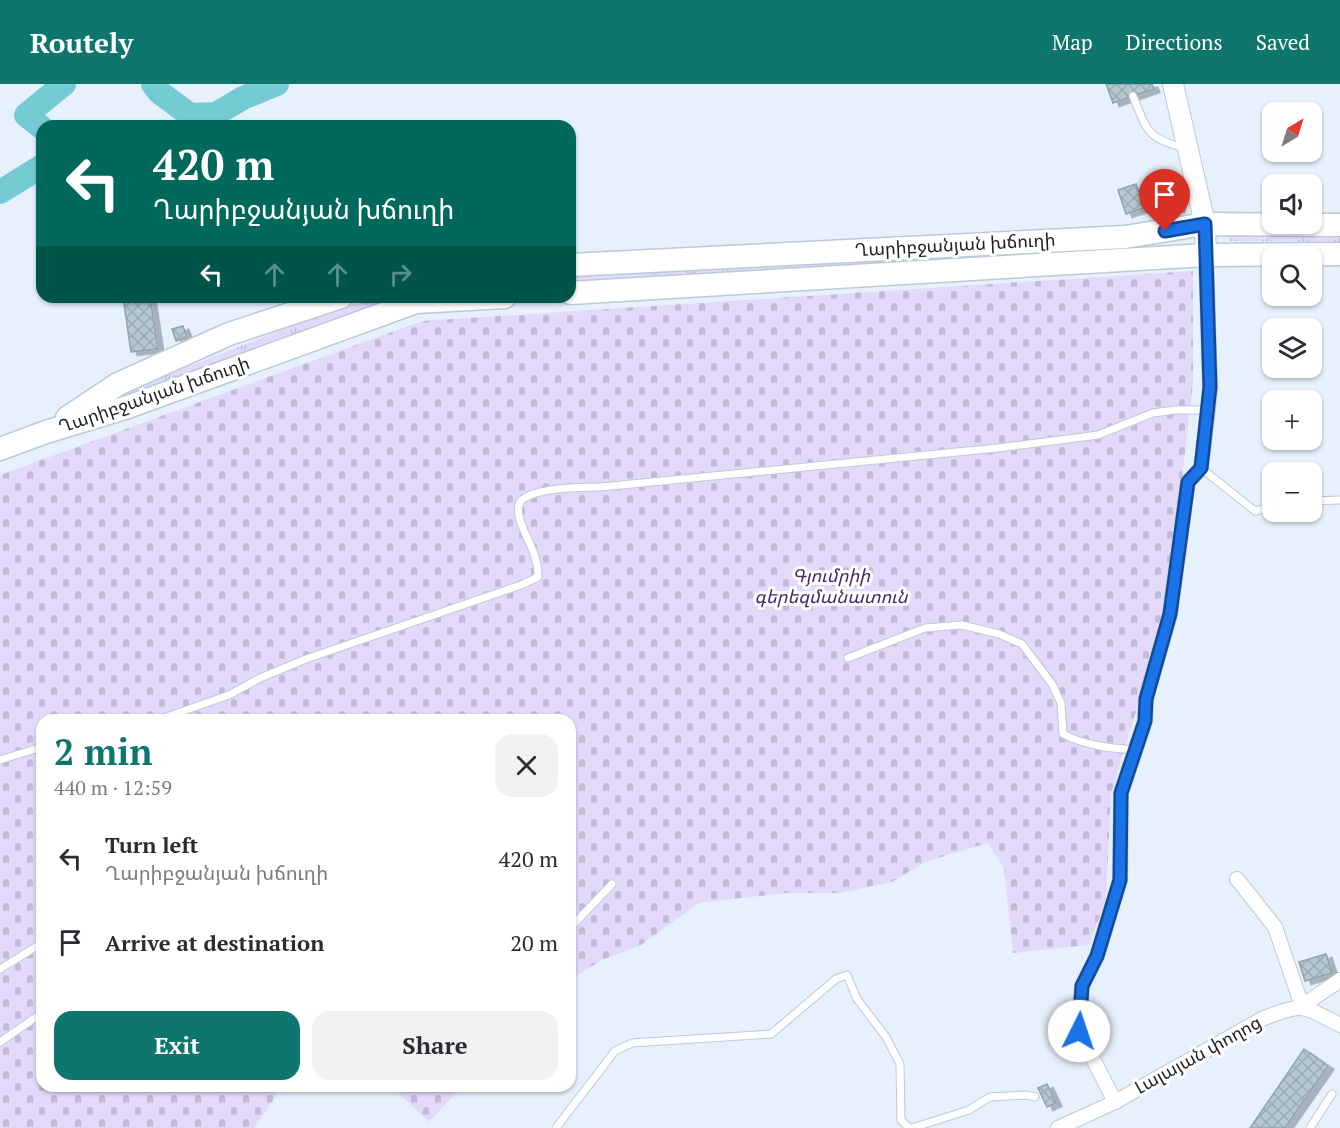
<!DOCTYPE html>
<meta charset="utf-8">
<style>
:root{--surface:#fff;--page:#f2f2f3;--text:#2b2b33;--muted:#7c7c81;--accent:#0f766e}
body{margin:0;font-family:"PT Serif","Noto Sans Armenian",serif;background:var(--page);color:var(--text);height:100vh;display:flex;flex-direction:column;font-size:22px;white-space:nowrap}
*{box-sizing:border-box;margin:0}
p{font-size:20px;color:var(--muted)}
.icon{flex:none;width:33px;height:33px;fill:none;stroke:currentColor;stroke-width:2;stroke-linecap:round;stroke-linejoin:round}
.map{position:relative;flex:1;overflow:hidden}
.drawer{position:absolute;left:36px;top:630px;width:540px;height:378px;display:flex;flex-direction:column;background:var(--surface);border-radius:18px;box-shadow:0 2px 4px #0004}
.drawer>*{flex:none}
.hud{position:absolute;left:36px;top:36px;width:540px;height:183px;border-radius:18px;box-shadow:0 2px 4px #0004;background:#00695c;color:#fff;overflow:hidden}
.needle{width:39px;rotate:38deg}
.buttons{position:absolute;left:1262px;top:18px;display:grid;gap:12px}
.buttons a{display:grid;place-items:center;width:60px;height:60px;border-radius:12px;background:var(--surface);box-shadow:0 2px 4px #0004;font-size:30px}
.pin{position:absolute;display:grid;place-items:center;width:51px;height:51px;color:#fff;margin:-62px -26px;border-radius:50% 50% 50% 0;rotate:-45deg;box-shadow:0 0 6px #0007}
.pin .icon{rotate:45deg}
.me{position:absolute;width:66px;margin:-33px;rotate:4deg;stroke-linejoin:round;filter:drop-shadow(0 0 4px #0008)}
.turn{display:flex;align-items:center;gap:21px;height:126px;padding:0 18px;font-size:27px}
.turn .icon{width:78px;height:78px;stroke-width:2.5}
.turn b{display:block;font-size:42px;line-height:51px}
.lanes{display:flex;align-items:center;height:57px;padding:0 18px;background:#0003;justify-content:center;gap:30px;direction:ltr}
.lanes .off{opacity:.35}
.round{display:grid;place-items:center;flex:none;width:63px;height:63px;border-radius:18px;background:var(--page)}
.summary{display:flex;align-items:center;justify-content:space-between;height:102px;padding:0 18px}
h1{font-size:36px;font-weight:700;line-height:45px;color:var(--accent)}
.cta{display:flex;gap:12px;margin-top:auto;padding:12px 18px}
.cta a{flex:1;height:69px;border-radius:18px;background:var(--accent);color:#fff;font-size:24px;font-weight:700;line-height:69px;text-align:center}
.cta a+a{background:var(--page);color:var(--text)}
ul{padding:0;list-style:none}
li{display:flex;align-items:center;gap:18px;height:84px;padding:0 18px}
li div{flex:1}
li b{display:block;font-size:22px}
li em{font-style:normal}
header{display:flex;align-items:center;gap:36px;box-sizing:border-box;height:84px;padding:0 30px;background:var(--accent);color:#fff}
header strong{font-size:28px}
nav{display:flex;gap:33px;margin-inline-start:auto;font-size:21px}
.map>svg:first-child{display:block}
</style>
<header>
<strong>Routely</strong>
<nav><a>Map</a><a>Directions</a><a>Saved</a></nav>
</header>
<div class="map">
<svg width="1340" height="1044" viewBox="0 0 1340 1044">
<defs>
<pattern id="grass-tufts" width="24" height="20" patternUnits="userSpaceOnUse" patternTransform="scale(1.5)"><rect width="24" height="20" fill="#e3dafb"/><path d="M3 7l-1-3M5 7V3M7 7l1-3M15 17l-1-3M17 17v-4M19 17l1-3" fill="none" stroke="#c2bbd7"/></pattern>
<pattern id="cemetery-stones" width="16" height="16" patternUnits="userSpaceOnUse" patternTransform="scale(1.5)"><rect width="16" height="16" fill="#e3dafb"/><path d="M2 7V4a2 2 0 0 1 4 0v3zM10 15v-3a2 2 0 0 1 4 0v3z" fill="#c2bbd7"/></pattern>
<pattern id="building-cross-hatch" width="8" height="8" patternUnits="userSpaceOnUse" patternTransform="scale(1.5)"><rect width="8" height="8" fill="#b5c8d1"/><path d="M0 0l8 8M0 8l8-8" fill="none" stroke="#9bacb3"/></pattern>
<filter id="shadow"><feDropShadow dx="6" dy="3.5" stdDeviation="0" flood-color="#0004"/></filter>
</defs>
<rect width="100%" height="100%" fill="#e6f1fd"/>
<g fill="url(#grass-tufts)">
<path d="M1228,148L1340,149V158L1229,157Z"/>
<path d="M1129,160L1132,169L570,201V191Z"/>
<path d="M374,213H403L343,232L127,315L123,308L297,240Z"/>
</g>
<g fill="url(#cemetery-stones)">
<path d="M1193,187V300L1166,529L1111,710L1106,815L1089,861L1013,869L1004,784L987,759L925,778L892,798L839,809H787L699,819L641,861L602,876L570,896V636H42V1002H282L255,1044H0V391L422,237Z"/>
<path d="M391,1002H463L429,1038Z"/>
</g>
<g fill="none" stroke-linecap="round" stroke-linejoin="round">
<g stroke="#74cbd4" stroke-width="24">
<path d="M153,0L159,8L190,31L216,30L243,14L277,0"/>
<path d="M42,44L26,31L64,0"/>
<path d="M0,108L42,82"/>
</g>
</g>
<g fill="url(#building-cross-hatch)" stroke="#90a3ab" stroke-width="1.5" filter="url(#shadow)">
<path d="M1106,0H1152L1154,5L1113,19Z"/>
<path d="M1136,100L1144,124L1126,130L1118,106Z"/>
<rect x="1160" y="101" width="19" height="24"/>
<path d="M123,213H150L158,265L131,268Z"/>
<path d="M183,242L187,253L176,257L172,245Z"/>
<path d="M1326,870L1332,889L1305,897L1299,878Z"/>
<path d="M1304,965L1328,982L1285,1044H1250Z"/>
<path d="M1047,1000L1056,1019L1047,1023L1038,1004Z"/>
</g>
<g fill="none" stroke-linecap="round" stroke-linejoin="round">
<defs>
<g id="service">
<path d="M1133,12C1147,46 1146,54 1184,64"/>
<path d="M1201,384L1255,427L1272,423"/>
<path d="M1311,417L1340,416"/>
<path d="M848,574L925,544L962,541L999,550L1022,560L1052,600L1061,619L1063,650C1086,662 1110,664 1135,666"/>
<path d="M158,636L229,611L260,594L306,575L521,501L538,493C539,472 526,455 520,436C518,429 517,419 523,415C538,404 582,403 601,403L998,364L1098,351L1153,329L1175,326H1208"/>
<path d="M0,676L42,663"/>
<path d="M570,844L612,800"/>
<path d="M0,885L42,859"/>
<path d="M0,958L42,929"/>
<path d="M556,1044L615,967L632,959L771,950L836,895L847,891L857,915L886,953L900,980L901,1036L909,1044"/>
<path d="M912,1044L969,1026L990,1013L1027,1011L1035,1013"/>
<path d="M1310,1044L1332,1010"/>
</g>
<g id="minor">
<path d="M1237,795L1275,843L1302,922L1340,896"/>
<path d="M1115,1018L1079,947L1082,902L1097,872L1120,796L1121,709L1145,637L1146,615L1170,530L1188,398L1201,384L1208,326L1210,303L1206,171"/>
<path d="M1058,1044L1115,1018L1262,935C1304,918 1301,921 1340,941"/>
</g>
<path id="secondary" d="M1173,0L1205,140L1206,171"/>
<g id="trunk">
<path d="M570,181L1125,153L1205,140L1340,141"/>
<path d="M570,209L1206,171L1340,170"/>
<path d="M67,334L118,300L229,250L341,213"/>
<path d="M0,365L46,348L128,323L416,218L505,213"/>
</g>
</defs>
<use href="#service" stroke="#bccad8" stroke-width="9"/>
<use href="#minor" stroke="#bccad8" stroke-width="16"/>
<use href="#secondary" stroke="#bccad8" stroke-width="22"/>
<use href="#trunk" stroke="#bccad8" stroke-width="25"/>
<use href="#service" stroke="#fff" stroke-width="7"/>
<use href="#minor" stroke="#fff" stroke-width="14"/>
<use href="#secondary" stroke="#fff" stroke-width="20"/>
<use href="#trunk" stroke="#fff" stroke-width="22"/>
</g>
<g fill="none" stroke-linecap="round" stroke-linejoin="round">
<defs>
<path id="route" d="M1079,947L1082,902L1097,872L1120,796L1121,709L1145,637L1146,615L1170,530L1188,398L1201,384L1210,303L1205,140L1165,147"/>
</defs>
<use href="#route" stroke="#114b97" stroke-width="15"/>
<use href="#route" stroke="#1a73e8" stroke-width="10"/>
</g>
<g text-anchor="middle" stroke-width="6" stroke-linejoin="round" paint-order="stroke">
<g font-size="18" fill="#1c2126" stroke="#fff">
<text transform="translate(955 161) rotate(-3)" y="6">Ղարիբջանյան խճուղի</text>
<text transform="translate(154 311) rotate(-19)" y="6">Ղարիբջանյան խճուղի</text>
<text transform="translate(1198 971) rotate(-29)" y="6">Լալայան փողոց</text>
</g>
<g font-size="18" font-style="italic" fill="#42286d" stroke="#fff">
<text x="831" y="498">Գյումրիի<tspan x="831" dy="21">գերեզմանատուն</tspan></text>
</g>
</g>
</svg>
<div class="buttons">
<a><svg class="needle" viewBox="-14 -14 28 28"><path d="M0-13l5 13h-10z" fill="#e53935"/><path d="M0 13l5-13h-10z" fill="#7c7c81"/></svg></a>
<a><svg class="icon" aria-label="sound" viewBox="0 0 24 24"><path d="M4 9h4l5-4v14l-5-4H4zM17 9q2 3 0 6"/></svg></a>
<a><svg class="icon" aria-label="search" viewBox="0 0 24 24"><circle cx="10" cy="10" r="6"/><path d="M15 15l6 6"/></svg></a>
<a><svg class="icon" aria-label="layers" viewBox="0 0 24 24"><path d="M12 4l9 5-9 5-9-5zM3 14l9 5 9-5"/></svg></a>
<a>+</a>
<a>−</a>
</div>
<div class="pin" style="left:1165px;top:147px;background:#d93025"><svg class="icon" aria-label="arrive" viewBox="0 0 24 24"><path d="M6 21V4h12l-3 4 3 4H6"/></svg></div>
<svg class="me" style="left:1079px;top:947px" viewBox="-20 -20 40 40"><circle r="19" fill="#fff"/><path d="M0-13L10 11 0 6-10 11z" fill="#1a73e8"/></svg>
<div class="hud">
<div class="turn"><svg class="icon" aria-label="left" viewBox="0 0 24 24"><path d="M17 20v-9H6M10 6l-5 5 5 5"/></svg><div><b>420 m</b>Ղարիբջանյան խճուղի</div></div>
<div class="lanes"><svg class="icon" aria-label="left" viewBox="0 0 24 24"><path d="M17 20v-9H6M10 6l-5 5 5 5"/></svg><svg class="icon off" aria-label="ahead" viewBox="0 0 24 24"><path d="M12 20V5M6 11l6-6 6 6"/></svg><svg class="icon off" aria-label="ahead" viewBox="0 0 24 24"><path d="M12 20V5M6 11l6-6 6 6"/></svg><svg class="icon off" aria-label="right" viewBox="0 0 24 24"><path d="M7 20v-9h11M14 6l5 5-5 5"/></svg></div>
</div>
<section class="drawer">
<div class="summary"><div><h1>2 min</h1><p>440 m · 12:59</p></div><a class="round"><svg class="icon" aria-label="close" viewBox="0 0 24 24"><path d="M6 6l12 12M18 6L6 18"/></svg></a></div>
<ul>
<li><svg class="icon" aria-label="left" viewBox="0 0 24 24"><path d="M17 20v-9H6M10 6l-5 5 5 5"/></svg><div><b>Turn left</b><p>Ղարիբջանյան խճուղի</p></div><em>420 m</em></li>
<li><svg class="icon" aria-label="arrive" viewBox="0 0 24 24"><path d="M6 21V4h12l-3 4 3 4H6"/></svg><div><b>Arrive at destination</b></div><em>20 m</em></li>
</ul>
<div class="cta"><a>Exit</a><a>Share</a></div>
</section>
</div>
